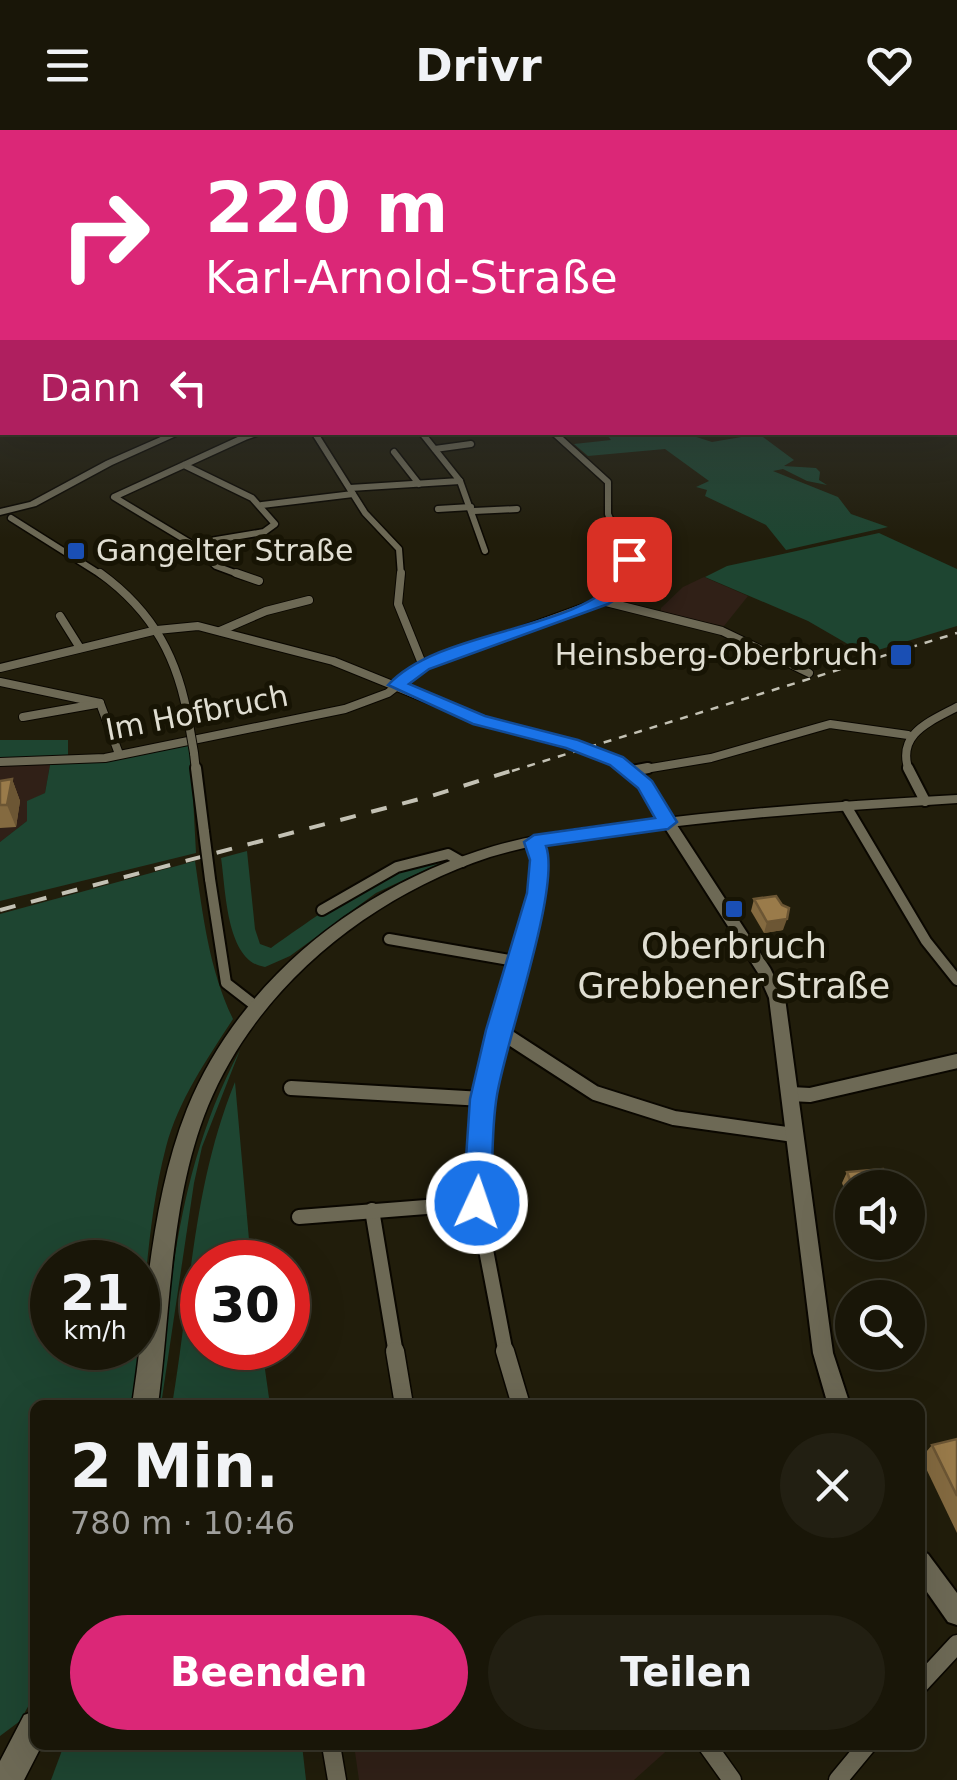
<!DOCTYPE html>
<html lang="de">
<meta charset="utf-8">
<style>
:root{--surface:#191608;--page:#221f12;--text:#f1f3f6;--muted:#9f9f9c;--line:#373529;--accent:#db2777}
body{margin:0;font-family:"DejaVu Sans",sans-serif;background:var(--page);color:var(--text);height:100vh;display:flex;flex-direction:column;font-size:38px;white-space:nowrap}
*{box-sizing:border-box;margin:0}
p{font-size:32px;color:var(--muted)}
.icon{flex:none;width:55px;height:55px;fill:none;stroke:currentColor;stroke-width:2;stroke-linecap:round;stroke-linejoin:round}
.map{position:relative;flex:1;overflow:hidden}
.side{position:absolute;left:30px;top:1270px;width:895px;height:350px;display:flex;flex-direction:column;background:var(--surface);border-radius:15px;box-shadow:0 10px 40px #0002,0 0 0 2px var(--line)}
.side>*{flex:none}
.hud{position:absolute;left:0px;top:0px;width:958px;height:305px;box-shadow:0 10px 40px #0002,0 0 0 2px var(--line);background:#db2777;color:#fff;overflow:hidden}
.tools{position:absolute;left:835px;top:1040px;display:grid;gap:20px}
.tools a{display:grid;place-items:center;width:90px;height:90px;border-radius:50%;background:var(--surface);box-shadow:0 10px 40px #0002,0 0 0 2px var(--line);font-size:50px}
.speed{position:absolute;left:30px;top:1110px;display:flex;gap:20px;font-size:50px;font-weight:700;text-align:center}
.speed>*{display:grid;place-content:center;width:130px;height:130px;border-radius:50%;background:var(--surface);box-shadow:0 10px 40px #0002,0 0 0 2px var(--line);line-height:1}
.speed small{font-size:25px;font-weight:400}
.speed .limit{border:15px solid #d22;background:#fff;color:#111}
.pin{position:absolute;display:grid;place-items:center;width:85px;height:85px;color:#fff;margin:-42px;border-radius:20px;box-shadow:0 5px 15px #0006}
.me{position:absolute;width:110px;margin:-55px;rotate:3deg;stroke-linejoin:round;filter:drop-shadow(0 0 8px #0008)}
.turn{display:flex;align-items:center;gap:35px;height:210px;padding:0 40px;font-size:45px}
.turn .icon{width:130px;height:130px;stroke-width:2.5}
.turn b{display:block;font-size:70px;line-height:85px}
.then{display:flex;align-items:center;height:95px;padding:0 40px;background:#0003;gap:20px;font-size:38px}
.round{display:grid;place-items:center;flex:none;width:105px;height:105px;border-radius:52px;background:var(--page)}
.head{display:flex;align-items:center;justify-content:space-between;height:170px;padding:0 40px}
h1{font-size:60px;font-weight:600;line-height:75px}
.cta{display:flex;gap:20px;margin-top:auto;padding:20px 40px}
.cta a{flex:1;height:115px;border-radius:60px;background:var(--accent);color:#fff;font-size:40px;font-weight:600;line-height:115px;text-align:center}
.cta a+a{background:var(--page);color:var(--text)}
header{display:flex;justify-content:space-between;align-items:center;height:130px;padding:0 40px;background:var(--surface);font-size:45px;font-weight:600}
.map>svg:first-child{display:block}
</style>
<header><svg class="icon" aria-label="menu" viewBox="0 0 24 24"><path d="M4 6h16M4 12h16M4 18h16"/></svg>Drivr<svg class="icon" aria-label="heart" viewBox="0 0 24 24"><path d="M12 20l-8-8c-3-5 5-10 8-4 3-6 11-1 8 4z"/></svg></header>
<div class="map">
<svg width="957" height="1650" viewBox="0 0 957 1650">
<rect width="100%" height="100%" fill="#211d0b"/>
<g fill="#302017">
<path d="M704,447L748,466L724,496L661,483V478L683,457Z"/>
<path d="M0,635H50L45,663L27,672V691L0,712Z"/>
<path d="M354,1615H673L634,1650H359Z"/>
</g>
<g fill="#1e4531" fill-rule="evenodd">
<path d="M617,303H684L712,312L759,304L794,330L784,336L816,338L820,342L819,350L827,355L807,351L783,339L773,341L838,367L851,384L888,397L786,420L766,395L705,366L707,360L696,357L709,351L665,319L588,326L574,314L611,310L606,304Z"/>
<path d="M879,403L957,439V496L865,524L808,491L705,447L727,436Z"/>
<rect x="0" y="610" width="68" height="20"/>
<path d="M190,611L196,723L0,771V712L27,691V671L45,663L50,635L118,628Z"/>
<path d="M247,721L255,799L260,814L271,818C309,792 400,722 446,730L376,763L290,826L265,837C226,832 226,760 221,728Z"/>
<path d="M195,731C203,786 209,839 233,889C207,929 178,971 166,1017C144,1101 146,1190 131,1275H35V1564L20,1591L0,1606V784ZM52,1132H138V1218H52Z"/>
<path d="M240,920L202,1017L194,1053L161,1275H156C172,1146 178,1037 240,920Z"/>
<path d="M235,952L251,1132H202V1218H262L270,1275H172C191,1164 192,1058 235,952Z"/>
<path d="M64,1615H302L306,1650H51Z"/>
</g>
<g fill="none" stroke-linecap="round" stroke-linejoin="round">
<defs>
<g id="minor-far4">
<path d="M314,302L365,383L399,419L401,446"/>
<path d="M553,302L608,352V384L631,438L628,446"/>
<path d="M435,319L471,314"/>
<path d="M394,322L419,354"/>
<path d="M184,335L252,368L275,394L264,402L192,414L114,367L245,307L259,302"/>
<path d="M460,351L485,421"/>
<path d="M350,358L460,351L421,302"/>
<path d="M262,375L353,364"/>
<path d="M438,379L471,377"/>
<path d="M474,381L517,379"/>
<path d="M11,388L103,446"/>
<path d="M192,414L216,436L243,446"/>
</g>
<g id="minor-far3">
<path d="M100,443C154,482 179,530 189,594"/>
<path d="M236,443L259,451"/>
<path d="M401,443L398,474L423,536"/>
<path d="M602,471L722,501L809,543"/>
<path d="M60,486L80,518"/>
<path d="M220,501L266,481L309,470"/>
<path d="M0,538L157,500L198,496L333,531L479,590L601,624L632,641"/>
<path d="M0,552L100,573"/>
<path d="M100,573L119,624"/>
<path d="M23,587L96,574"/>
<path d="M194,623L196,641"/>
<path d="M0,632L105,628L345,579L388,563L423,536L602,471L625,454L629,443"/>
<path d="M633,641L711,628L830,594L908,605"/>
<path d="M909,641C896,604 929,592 957,577"/>
</g>
<g id="minor-far2">
<path d="M196,638L204,702"/>
<path d="M627,638L645,655L668,692"/>
<path d="M908,638L925,671"/>
<path d="M632,641L648,638"/>
<path d="M846,676L926,811L957,850"/>
<path d="M210,749L226,853L257,877"/>
<path d="M322,780L397,737L448,724L462,732"/>
<path d="M389,809L521,832"/>
<path d="M500,894C515,843 551,763 534,712"/>
</g>
<g id="minor-far1">
<path d="M500,892L483,969L477,1073L506,1224"/>
<path d="M498,900L595,963L674,988L794,1005"/>
<path d="M291,958L483,969"/>
<path d="M790,964L810,965L957,931"/>
<path d="M372,1080L396,1224"/>
<path d="M299,1087L477,1073"/>
</g>
<g id="minor">
<path d="M395,1221L404,1275"/>
<path d="M505,1221L521,1275"/>
<path d="M920,1554L957,1514"/>
<path d="M331,1615L337,1650"/>
<path d="M707,1615L732,1650"/>
<path d="M838,1650L867,1615"/>
</g>
<g id="tertiary">
<path d="M668,688L673,689L770,838L785,868L833,1223L850,1275H828L813,1223L769,868L758,843L661,692Z"/>
<path d="M920,1420L928,1424L957,1463V1495L948,1492L920,1452Z"/>
</g>
<g id="secondary">
<path d="M172,302H185L112,335L36,376L0,385V379L30,372L106,331Z"/>
<path d="M957,665V673C848,680 740,687 632,702C585,708 535,713 490,727C369,767 257,857 208,976C170,1069 171,1177 158,1275H132C147,1177 150,1072 187,979C238,854 352,762 478,721C528,704 581,699 633,692C741,678 849,671 957,665Z"/>
<path d="M35,1581V1615H42L24,1650H0V1631L24,1585Z"/>
</g>
</defs>
<use href="#minor-far4" stroke="#0a0700" stroke-width="9"/>
<use href="#minor-far3" stroke="#0a0700" stroke-width="10"/>
<use href="#minor-far2" stroke="#0a0700" stroke-width="14"/>
<use href="#minor-far1" stroke="#0a0700" stroke-width="18"/>
<use href="#minor" stroke="#0a0700" stroke-width="21"/>
<use href="#tertiary" stroke="#0a0700" stroke-width="4"/>
<use href="#secondary" stroke="#0a0700" stroke-width="3"/>
<use href="#minor-far4" stroke="#6d6955" stroke-width="6"/>
<use href="#minor-far3" stroke="#6d6955" stroke-width="8"/>
<use href="#minor-far2" stroke="#6d6955" stroke-width="10"/>
<use href="#minor-far1" stroke="#6d6955" stroke-width="14"/>
<use href="#minor" stroke="#6d6955" stroke-width="18"/>
<use href="#tertiary" fill="#6d6955" fill-rule="evenodd"/>
<use href="#secondary" fill="#6d6955" fill-rule="evenodd"/>
<path stroke="#c3c1b4" stroke-width="2.5" stroke-dasharray="8 8" stroke-linecap="butt" d="M512,641L957,503"/>
<path stroke="#c3c1b4" stroke-width="4" stroke-dasharray="16 16" stroke-linecap="butt" d="M0,780L431,666L520,638"/>
<defs>
<path id="minor-bridge-far1" d="M189,594L194,623"/>
<path id="minor-bridge" d="M204,702L210,749"/>
</defs>
<use href="#minor-bridge-far1" stroke="#0a0700" stroke-width="10" stroke-linecap="butt"/>
<use href="#minor-bridge" stroke="#0a0700" stroke-width="14" stroke-linecap="butt"/>
<use href="#minor-bridge-far1" stroke="#6d6955" stroke-width="8"/>
<use href="#minor-bridge" stroke="#6d6955" stroke-width="10"/>
</g>
<g fill="#846a40">
<path d="M12,649L20,671L16,697L0,698V651Z"/>
<path d="M754,769L783,800L764,803L751,781Z"/>
<path d="M847,1042L888,1050L884,1058H852V1079L842,1053Z"/>
<path d="M957,1309V1403L921,1328L932,1315Z"/>
</g>
<g fill="#6c5634">
<path d="M12,649L20,671L16,697L7,675Z"/>
<path d="M787,789L783,800L764,803L767,792Z"/>
</g>
<g fill="#9a7b4a" stroke="#6c5634" stroke-width="2.5">
<path d="M12,649L7,675H0V651Z"/>
<path d="M776,766L782,775L789,778L787,789L767,792L754,769Z"/>
<path d="M883,1039L888,1050H878L881,1058H853L847,1042Z"/>
<path d="M957,1309V1366L932,1315Z"/>
</g>
<linearGradient id="sky" x2="0" y2="1"><stop stop-color="#121006"/><stop offset="0.44" stop-color="#3d403f"/><stop offset="1" stop-color="#3d403f" stop-opacity="0"/></linearGradient>
<rect width="957" height="409" fill="url(#sky)"/>
<path fill="#1a73e8" stroke="#114b97" stroke-width="2.5" d="M629,425L636,429L637,446L621,466L608,474L429,539L409,554L485,586L578,610L623,627L652,651L677,692L668,699L546,716C561,758 506,910 497,965C491,1000 493,1038 491,1073L487,1082L477,1086L467,1082L463,1073L470,969L486,900L527,763L530,730L524,712L534,705L655,688L638,658L610,635L566,618L473,594L388,555C441,498 575,503 623,445L622,429Z"/>
<g fill="#1a4fb4" stroke="#171404" stroke-width="4">
<rect x="66" y="411" width="20" height="20" rx="5"/>
<rect x="889" y="513" width="24" height="24" rx="5"/>
<rect x="724" y="769" width="20" height="20" rx="5"/>
</g>
<g text-anchor="middle" stroke-width="10" stroke-linejoin="round" paint-order="stroke">
<g font-size="30" fill="#e0ded2" stroke="#171404" text-anchor="start">
<text x="96" y="431">Gangelter Straße</text>
<text x="878" y="535" text-anchor="end">Heinsberg-Oberbruch</text>
</g>
<g font-size="30" fill="#e0ded2" stroke="#171404">
<text transform="translate(197 583) rotate(-11)" y="10">Im Hofbruch</text>
</g>
<g font-size="35" fill="#e0ded2" stroke="#171404">
<text x="734" y="828">Oberbruch<tspan x="734" dy="40">Grebbener Straße</tspan></text>
</g>
</g>
</svg>
<div class="tools">
<a><svg class="icon" aria-label="sound" viewBox="0 0 24 24"><path d="M4 9h4l5-4v14l-5-4H4zM17 9q2 3 0 6"/></svg></a>
<a><svg class="icon" aria-label="search" viewBox="0 0 24 24"><circle cx="10" cy="10" r="6"/><path d="M15 15l6 6"/></svg></a>
</div>
<div class="speed"><div>21<small>km/h</small></div><div class="limit">30</div></div>
<div class="pin" style="left:629px;top:429px;background:#d93025"><svg class="icon" aria-label="arrive" viewBox="0 0 24 24"><path d="M6 21V4h12l-3 4 3 4H6"/></svg></div>
<svg class="me" style="left:477px;top:1073px" viewBox="-20 -20 40 40"><circle r="17" fill="#1a73e8" stroke="#fff" stroke-width="3"/><path d="M0-11L8 9 0 5-8 9z" fill="#fff"/></svg>
<div class="hud">
<div class="turn"><svg class="icon" aria-label="right" viewBox="0 0 24 24"><path d="M7 20v-9h11M14 6l5 5-5 5"/></svg><div><b>220 m</b>Karl-Arnold-Straße</div></div>
<div class="then">Dann<svg class="icon" aria-label="left" viewBox="0 0 24 24"><path d="M17 20v-9H6M10 6l-5 5 5 5"/></svg></div>
</div>
<section class="side">
<div class="head"><div><h1>2 Min.</h1><p>780 m · 10:46</p></div><a class="round"><svg class="icon" aria-label="close" viewBox="0 0 24 24"><path d="M6 6l12 12M18 6L6 18"/></svg></a></div>
<div class="cta"><a>Beenden</a><a>Teilen</a></div>
</section>
</div>
